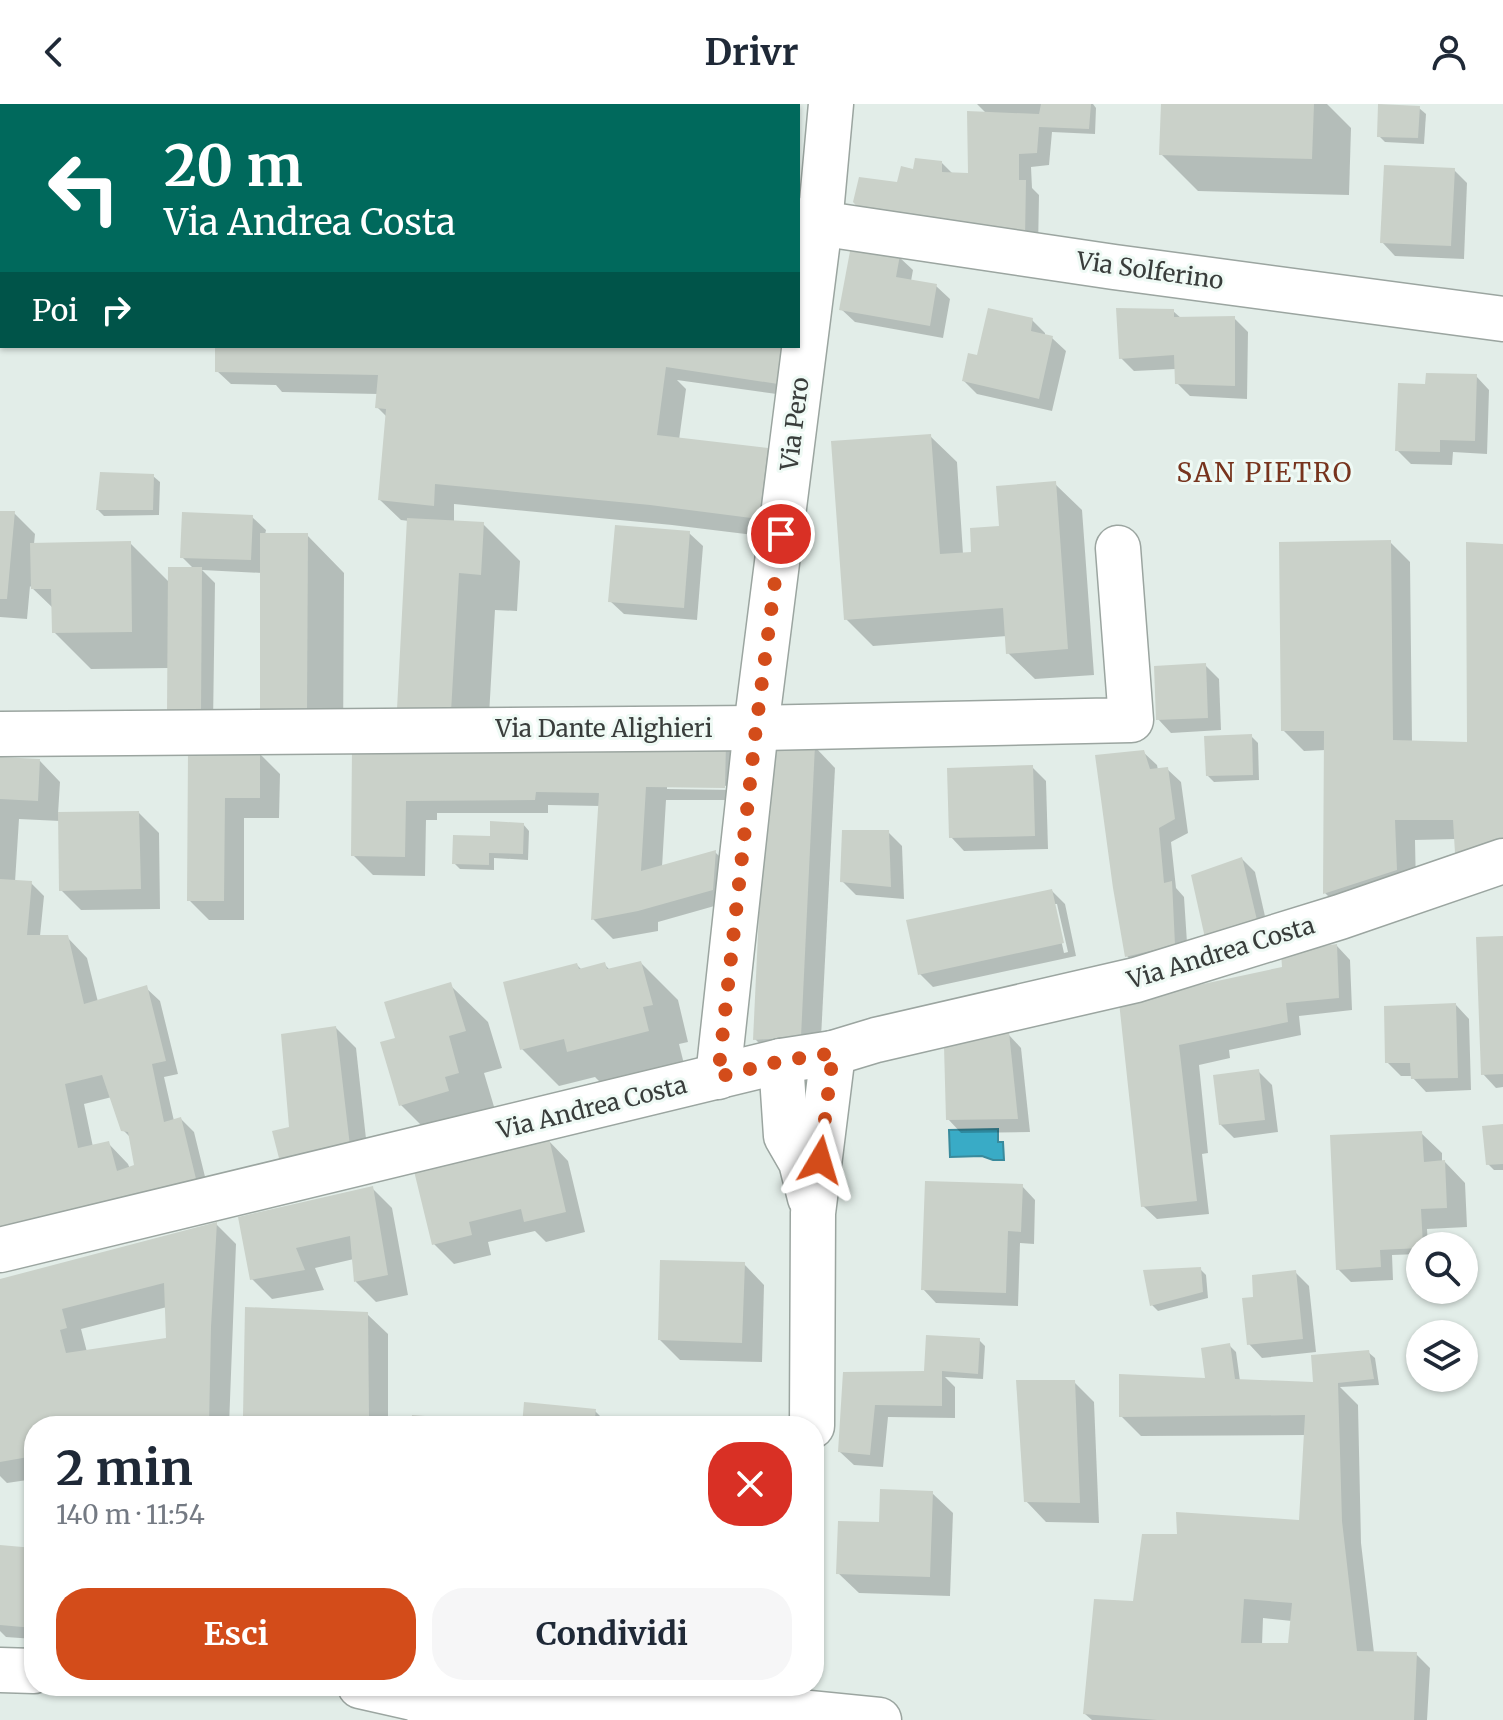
<!DOCTYPE html>
<html lang="it">
<meta charset="utf-8">
<style>
:root{--surface:#fff;--page:#f6f6f7;--text:#1f2937;--muted:#747a83;--accent:#d34c1a}
body{margin:0;font-family:Merriweather,serif;background:var(--page);color:var(--text);height:100vh;display:flex;flex-direction:column;font-size:30px;white-space:nowrap}
*{box-sizing:border-box;margin:0}
p{font-size:26px;color:var(--muted)}
.icon{flex:none;width:44px;height:44px;fill:none;stroke:currentColor;stroke-width:2;stroke-linecap:round;stroke-linejoin:round}
.map{position:relative;flex:1;overflow:hidden}
.sheet{position:absolute;left:24px;top:1312px;width:800px;height:280px;display:flex;flex-direction:column;background:var(--surface);border-radius:32px;box-shadow:0 2px 6px #0004}
.sheet>*{flex:none}
.banner{position:absolute;left:0px;top:0px;width:800px;height:244px;box-shadow:0 2px 6px #0004;background:#00695c;color:#fff;overflow:hidden}
.tools{position:absolute;left:1406px;top:1128px;display:grid;gap:16px}
.tools a{display:grid;place-items:center;width:72px;height:72px;border-radius:50%;background:var(--surface);box-shadow:0 2px 6px #0004;font-size:40px}
.pin{position:absolute;display:grid;place-items:center;width:68px;height:68px;color:#fff;margin:-34px;border:4px solid #fff;border-radius:50%;box-shadow:0 2px 8px #0007}
.me{position:absolute;width:88px;margin:-44px;rotate:7deg;stroke-linejoin:round;filter:drop-shadow(0 0 6px #0008)}
.turn{display:flex;align-items:center;gap:28px;height:168px;padding:0 32px;font-size:36px}
.turn .icon{width:104px;height:104px;stroke-width:2.5}
.turn b{display:block;font-size:56px;line-height:68px}
.then{display:flex;align-items:center;height:76px;padding:0 32px;background:#0003;gap:16px;font-size:30px}
.round{display:grid;place-items:center;flex:none;width:84px;height:84px;border-radius:32px;background:var(--page)}
.overview{display:flex;align-items:center;justify-content:space-between;height:136px;padding:0 32px}
h1{font-size:48px;font-weight:700;line-height:60px}
.button{display:flex;gap:16px;margin-top:auto;padding:16px 32px}
.button a{flex:1;height:92px;border-radius:32px;background:var(--accent);color:#fff;font-size:32px;font-weight:700;line-height:92px;text-align:center}
.button a+a{background:var(--page);color:var(--text)}
header{display:flex;justify-content:space-between;align-items:center;height:104px;padding:0 32px;background:var(--surface);font-size:36px;font-weight:700}
.map>svg:first-child{display:block}
</style>
<header><svg class="icon" aria-label="back" viewBox="0 0 24 24"><path d="M15 5l-7 7 7 7"/></svg>Drivr<svg class="icon" aria-label="person" viewBox="0 0 24 24"><circle cx="12" cy="8" r="4"/><path d="M4 21q1-7 8-7t8 7"/></svg></header>
<div class="map">
<svg width="1503" height="1616" viewBox="0 0 1503 1616">
<rect width="100%" height="100%" fill="#e2ede8"/>
<path fill="#39abc6" stroke="#398a9c" stroke-width="2" d="M998,1025V1038H1003L1004,1056H993L982,1052L950,1053L949,1026Z"/>
<g fill="#0003" fill-rule="evenodd">
<path d="M0,0H191L198,2H2V96L0,94Z"/>
<rect x="575" y="0" width="38" height="2"/>
<path d="M683,0H774V2H685Z"/>
<path d="M977,0H1093L1096,4L1095,30L1052,28L1049,61L1031,63L1032,84L1039,91L1038,146L899,80L941,58L953,70L970,71L987,10Z"/>
<path d="M1163,0H1327L1351,24L1349,91L1198,87L1161,50Z"/>
<path d="M1419,4L1426,10L1424,40L1385,38L1379,32Z"/>
<path d="M1454,66L1467,79L1464,155L1395,152L1382,138Z"/>
<path d="M899,153L913,166L911,177L936,182L950,195L943,234L855,218L841,205Z"/>
<path d="M1173,207L1182,215L1234,214L1248,228L1247,295L1190,292L1177,279L1176,265L1134,267L1121,254Z"/>
<path d="M1032,216L1045,229V232L1052,234L1066,247L1052,307L977,290L964,277L979,254Z"/>
<path d="M217,242H797L791,292L677,276L686,285L679,336L767,345L787,366L778,434L672,421L454,400V419L483,420L520,457L517,507L495,506L487,647L725,641L739,654L738,696H666L662,763L715,748L728,761L725,799L658,818V827L613,835L593,815L600,702L548,701V709H437V716H426L425,772L373,771L353,751L436,642L409,417L401,416L380,396L388,314L377,303L378,290L282,288L276,281L231,280L217,267ZM667,681L735,682V686L667,685Z"/>
<path d="M1476,272L1489,286L1487,350L1453,348L1452,361L1411,360L1397,346Z"/>
<path d="M930,332L957,358L963,450L973,449L1055,380L1082,406L1094,571L1035,575L1008,549L1007,532L873,542L846,515Z"/>
<path d="M153,372L160,378L159,411L104,412L98,406Z"/>
<path d="M0,409H14L35,430L34,440L130,439L170,479L194,465L182,453L252,413L266,426L265,431H307L344,469L343,644H300L262,469L202,466L215,479L213,621L169,608V564L91,565L54,528V505L30,482L27,515L0,513Z"/>
<path d="M689,429L703,442L697,516L624,510L610,497Z"/>
<path d="M1390,438L1410,458L1412,638L1469,640L1503,442V769L1484,774L1457,748L1456,735L1415,736L1416,786L1345,809L1325,789L1326,646L1304,647L1283,626Z"/>
<path d="M1205,561L1219,575L1221,626L1171,629L1158,615Z"/>
<path d="M1251,632L1258,639L1259,676L1214,678L1208,672Z"/>
<path d="M815,643L835,664L820,953L775,955L755,935Z"/>
<path d="M1143,648L1157,661L1158,666L1167,665L1181,678L1188,729L1171,738L1176,784L1184,793L1188,854L1140,865L1127,852Z"/>
<path d="M190,650H260L280,670L279,714H244V816H209L189,796Z"/>
<path d="M0,655L40,657L60,678L58,710L139,709L159,729L160,805L81,806L61,786L60,717L19,715L15,778L31,779L44,792L40,832L67,833L87,854L98,898L146,884L160,897L178,970L164,973L174,1017L181,1015L194,1028L210,1093L0,1138ZM112,993L123,1026L131,1034L136,1063L130,1065L128,1060L108,1039L93,1043L84,1000Z"/>
<path d="M1032,663L1046,677L1048,745L964,747L951,733Z"/>
<path d="M523,720L529,727L528,756L494,754V766L460,765L454,759Z"/>
<path d="M888,728L902,742L904,795L856,791L842,777Z"/>
<path d="M1242,755L1255,768L1269,830L1206,833Z"/>
<path d="M1052,787L1065,800L1076,852L933,883L920,870ZM1053,800H1057L1068,848L1064,849Z"/>
<path d="M1503,834V983L1496,984L1483,970Z"/>
<path d="M1337,842L1350,856L1352,906L1299,912L1301,931L1229,946L1230,954L1199,961L1208,1049L1202,1050L1209,1110L1157,1115L1143,1102L1121,900L1284,865Z"/>
<path d="M641,859L678,896L688,938L679,940L685,964L606,984L595,973L559,982L522,945L577,861L582,866L604,860L610,866Z"/>
<path d="M450,881L488,918L502,964L484,969L495,1006L438,1038L401,1001L397,935Z"/>
<path d="M1456,901L1469,915L1471,986L1426,988L1413,974V972H1401L1387,958Z"/>
<path d="M336,924L356,944L369,1062L291,1024Z"/>
<path d="M1008,930L1021,944L1030,1028L961,1029L948,1015Z"/>
<path d="M1259,968L1272,981L1278,1028L1234,1034L1220,1020Z"/>
<path d="M1503,1022V1066H1494L1488,1060Z"/>
<path d="M1421,1029L1442,1049V1058H1445L1465,1079L1467,1123L1427,1125L1428,1142H1420V1150L1392,1151L1393,1176L1351,1178L1338,1165Z"/>
<path d="M548,1036L568,1057L585,1128L546,1138L535,1127L488,1138L491,1151L454,1160L434,1140Z"/>
<path d="M1022,1082L1035,1096L1034,1140L1020,1139L1018,1202L936,1199L923,1185Z"/>
<path d="M372,1084L392,1104L408,1191L376,1198L356,1178L354,1155L315,1164L324,1186L272,1195L252,1175Z"/>
<path d="M216,1120L236,1140L229,1322H34V1375L7,1379L0,1372V1177ZM167,1203L168,1236L87,1248L81,1225Z"/>
<path d="M744,1160L764,1181L762,1258L680,1256L660,1236Z"/>
<path d="M1200,1165L1206,1171L1208,1194L1158,1207L1152,1201Z"/>
<path d="M1295,1168L1309,1182L1316,1248L1262,1254L1249,1240Z"/>
<path d="M367,1210L388,1230V1322H256L245,1311Z"/>
<path d="M979,1236L985,1242L983,1275L945,1273L955,1283V1314L888,1313L883,1363L854,1361L840,1348L845,1270H930Z"/>
<path d="M1229,1241L1236,1248L1240,1277L1318,1280L1368,1248L1375,1254L1379,1281L1340,1283L1358,1301L1361,1439L1374,1549L1416,1550L1430,1564L1427,1616H1092L1085,1610L1135,1499L1178,1432L1300,1418L1306,1331L1141,1332L1121,1312L1207,1276ZM1263,1514L1292,1517L1290,1541H1262Z"/>
<path d="M1074,1278L1094,1298L1099,1419L1046,1418L1026,1397Z"/>
<path d="M595,1307L610,1322H524Z"/>
<path d="M932,1389L953,1409L950,1492L859,1489L838,1469L881,1420Z"/>
<path d="M0,1443L34,1446V1535L6,1533L0,1527Z"/>
</g>
<g fill="#cad1c9" fill-rule="evenodd">
<path d="M1041,0H1091L1089,25L1039,23L1037,49L1019,50V76H1026L1025,134L865,111L853,98L859,73L897,78L901,62L913,65L915,54L942,57V68L968,69L967,7L1039,10Z"/>
<path d="M1161,0H1314L1312,55L1159,51Z"/>
<path d="M1378,0L1420,2L1418,34L1377,33Z"/>
<path d="M1384,61L1455,64L1451,142L1380,139Z"/>
<path d="M851,142L900,151L896,173L937,180L930,222L839,206Z"/>
<path d="M988,204L1033,214L1031,227L1053,232L1039,295L962,277L968,249L977,251Z"/>
<path d="M1116,204L1174,205V213L1235,212V282L1175,280L1174,251L1119,255Z"/>
<path d="M215,242H783L778,280L666,263L657,331L768,344L759,415L650,401L435,380L434,402L378,396L386,305L375,304L378,271L215,268Z"/>
<path d="M1426,269L1477,270L1475,337L1440,336V348L1395,347L1398,279L1425,280Z"/>
<path d="M931,330L940,450L971,448L970,424L999,422L996,382L1056,377L1068,545L1006,550L1003,504L844,516L831,337Z"/>
<path d="M100,368L154,370L153,406H96Z"/>
<path d="M0,407H15L7,495H0Z"/>
<path d="M182,408L253,411L251,456L180,454Z"/>
<path d="M407,414L484,418L481,471L459,469L451,608L397,605Z"/>
<path d="M615,421L690,427L684,504L608,498Z"/>
<path d="M260,429H308L307,608H260Z"/>
<path d="M1391,436L1393,636L1467,638L1466,438L1503,440V735L1455,749L1453,716H1395L1397,766L1323,790L1324,627H1281L1279,438Z"/>
<path d="M131,437L132,528L52,529L51,485H31L30,439Z"/>
<path d="M168,463H202L201,608H167Z"/>
<path d="M1206,559L1208,614L1156,616L1154,562Z"/>
<path d="M1252,630L1253,671L1206,672L1204,632Z"/>
<path d="M726,639L725,684L646,683L641,767L716,746L713,786L638,807L591,816L599,689L536,688L535,696L406,697L405,753L351,752L352,645Z"/>
<path d="M767,639L815,641L801,933L753,936Z"/>
<path d="M1144,646L1150,665L1168,663L1175,715L1159,724L1164,779L1172,777L1175,841L1125,853L1113,784L1095,651Z"/>
<path d="M188,648H260V694H225L224,797H187Z"/>
<path d="M0,653L40,655L38,697L0,695Z"/>
<path d="M1033,661L1035,732L949,734L947,664Z"/>
<path d="M139,707L141,785L59,787L58,708Z"/>
<path d="M490,717L524,719L523,750L489,749V761L452,760L453,731L490,732Z"/>
<path d="M842,726H889L891,783L840,778Z"/>
<path d="M1242,753L1257,816L1205,834L1191,771Z"/>
<path d="M0,775L32,777L27,831H68L84,900L147,881L166,957L152,960L164,1018L181,1013L197,1079L0,1130ZM102,971L121,1027L128,1028L134,1061L117,1067L109,1037L78,1044L65,980Z"/>
<path d="M1052,785L1064,839L918,871L906,816Z"/>
<path d="M1503,832V970L1481,971L1476,833Z"/>
<path d="M1337,840L1339,894L1286,899L1288,918L1179,941L1197,1097L1141,1103L1119,898L1282,863L1281,848Z"/>
<path d="M641,857L653,901L643,903L649,927L567,948L564,935L520,946L503,878L577,859L579,865L605,858L607,865Z"/>
<path d="M451,878L466,927L449,932L459,969L445,973L449,987L399,1002L380,938L395,934L384,898Z"/>
<path d="M1456,899L1458,974L1411,975L1410,959H1385L1384,902Z"/>
<path d="M336,922L350,1042L280,1058L272,1027L289,1023L281,930Z"/>
<path d="M1009,928L1018,1015L946,1016L944,942Z"/>
<path d="M1259,965L1265,1016L1219,1021L1213,971Z"/>
<path d="M1503,1020V1060L1486,1061L1482,1022Z"/>
<path d="M1422,1027L1424,1058L1445,1056L1447,1104L1421,1105L1423,1142H1420V1144L1380,1146L1381,1163L1336,1166L1330,1031Z"/>
<path d="M549,1034L566,1108L524,1118L521,1105L469,1118L472,1131L432,1141L414,1067Z"/>
<path d="M925,1077L1023,1080L1021,1128L1008,1127L1006,1189L921,1186Z"/>
<path d="M373,1082L388,1171L354,1178L350,1132L296,1144L305,1166L250,1176L238,1113Z"/>
<path d="M217,1118L211,1223L209,1322H34V1352L0,1358V1175ZM164,1179L166,1234L66,1249L60,1226L67,1224L62,1205Z"/>
<path d="M660,1156L745,1158L742,1239L658,1236Z"/>
<path d="M1201,1163L1203,1188L1150,1202L1143,1166Z"/>
<path d="M1296,1166L1303,1235L1247,1241L1242,1194L1253,1193L1252,1171Z"/>
<path d="M245,1203L368,1208L369,1313L243,1312Z"/>
<path d="M926,1231L980,1234L978,1270L942,1267V1302L875,1301L870,1351L838,1348L843,1268L924,1267Z"/>
<path d="M1230,1239L1235,1275L1313,1278L1311,1251L1369,1246L1374,1275L1338,1279L1342,1417L1357,1547L1417,1548L1414,1616H1157L1083,1610L1094,1495L1133,1497L1142,1430H1177L1176,1408L1299,1416L1305,1311L1119,1313V1270L1205,1274L1201,1244ZM1244,1495L1292,1499L1288,1539H1241Z"/>
<path d="M1016,1276H1075L1080,1399L1024,1398Z"/>
<path d="M524,1298L596,1305L594,1322H522Z"/>
<path d="M412,1311L476,1316L475,1322H411Z"/>
<path d="M880,1385L933,1387L930,1473L836,1470L838,1417L879,1418Z"/>
<path d="M0,1441L34,1444V1524L0,1521Z"/>
</g>
<g fill="none" stroke-linecap="round" stroke-linejoin="round">
<defs>
<g id="minor">
<path d="M274,0L282,2"/>
<path d="M798,116L1114,163L1503,215"/>
<path d="M0,630L756,624L1131,616L1118,444"/>
<path d="M781,957L786,1032L801,1058L810,1094"/>
<path d="M718,973L756,624L820,120L831,0"/>
<path d="M0,1146L781,957L833,949L876,936L1136,876L1340,813L1503,757"/>
<path d="M812,1322L813,1109L833,949"/>
<path d="M0,1566L34,1567"/>
<path d="M360,1582L413,1594L443,1607"/>
<path d="M438,1616L450,1600L467,1594L809,1609L879,1616"/>
</g>
</defs>
<use href="#minor" stroke="#9ba5a0" stroke-width="47"/>
<use href="#minor" stroke="#fff" stroke-width="44"/>
</g>
<g fill="none" stroke-linecap="round" stroke-linejoin="round">
<path stroke="#d34c1a" stroke-width="14" stroke-dasharray="0 25.2" d="M781,430L756,624L718,973L781,957L833,949L820,1056"/>
</g>
<g text-anchor="middle" stroke-width="6" stroke-linejoin="round" paint-order="stroke">
<g font-size="24" fill="#393d3b" stroke="#effaf5">
<text transform="translate(1150 167) rotate(8)" y="8">Via Solferino</text>
<text transform="translate(795 320) rotate(-83)" y="8">Via Pero</text>
<text x="604" y="633">Via Dante Alighieri</text>
<text transform="translate(1221 849) rotate(-17)" y="8">Via Andrea Costa</text>
<text transform="translate(592 1004) rotate(-14)" y="8">Via Andrea Costa</text>
</g>
<g font-size="26" letter-spacing="2" fill="#77341e" stroke="#effaf5">
<text x="1265" y="378">SAN PIETRO</text>
</g>
</g>
</svg>
<div class="tools">
<a><svg class="icon" aria-label="search" viewBox="0 0 24 24"><circle cx="10" cy="10" r="6"/><path d="M15 15l6 6"/></svg></a>
<a><svg class="icon" aria-label="layers" viewBox="0 0 24 24"><path d="M12 4l9 5-9 5-9-5zM3 14l9 5 9-5"/></svg></a>
</div>
<div class="pin" style="left:781px;top:430px;background:#d93025"><svg class="icon" aria-label="arrive" viewBox="0 0 24 24"><path d="M6 21V4h12l-3 4 3 4H6"/></svg></div>
<svg class="me" style="left:820px;top:1056px" viewBox="-20 -20 40 40"><path d="M0-17L14 15 0 8-14 15z" fill="#d34c1a" stroke="#fff" stroke-width="4"/></svg>
<div class="banner">
<div class="turn"><svg class="icon" aria-label="left" viewBox="0 0 24 24"><path d="M17 20v-9H6M10 6l-5 5 5 5"/></svg><div><b>20 m</b>Via Andrea Costa</div></div>
<div class="then">Poi<svg class="icon" aria-label="right" viewBox="0 0 24 24"><path d="M7 20v-9h11M14 6l5 5-5 5"/></svg></div>
</div>
<section class="sheet">
<div class="overview"><div><h1>2 min</h1><p>140 m · 11:54</p></div><a class="round" style="background:#d93025;color:#fff"><svg class="icon" aria-label="close" viewBox="0 0 24 24"><path d="M6 6l12 12M18 6L6 18"/></svg></a></div>
<div class="button"><a>Esci</a><a>Condividi</a></div>
</section>
</div>
